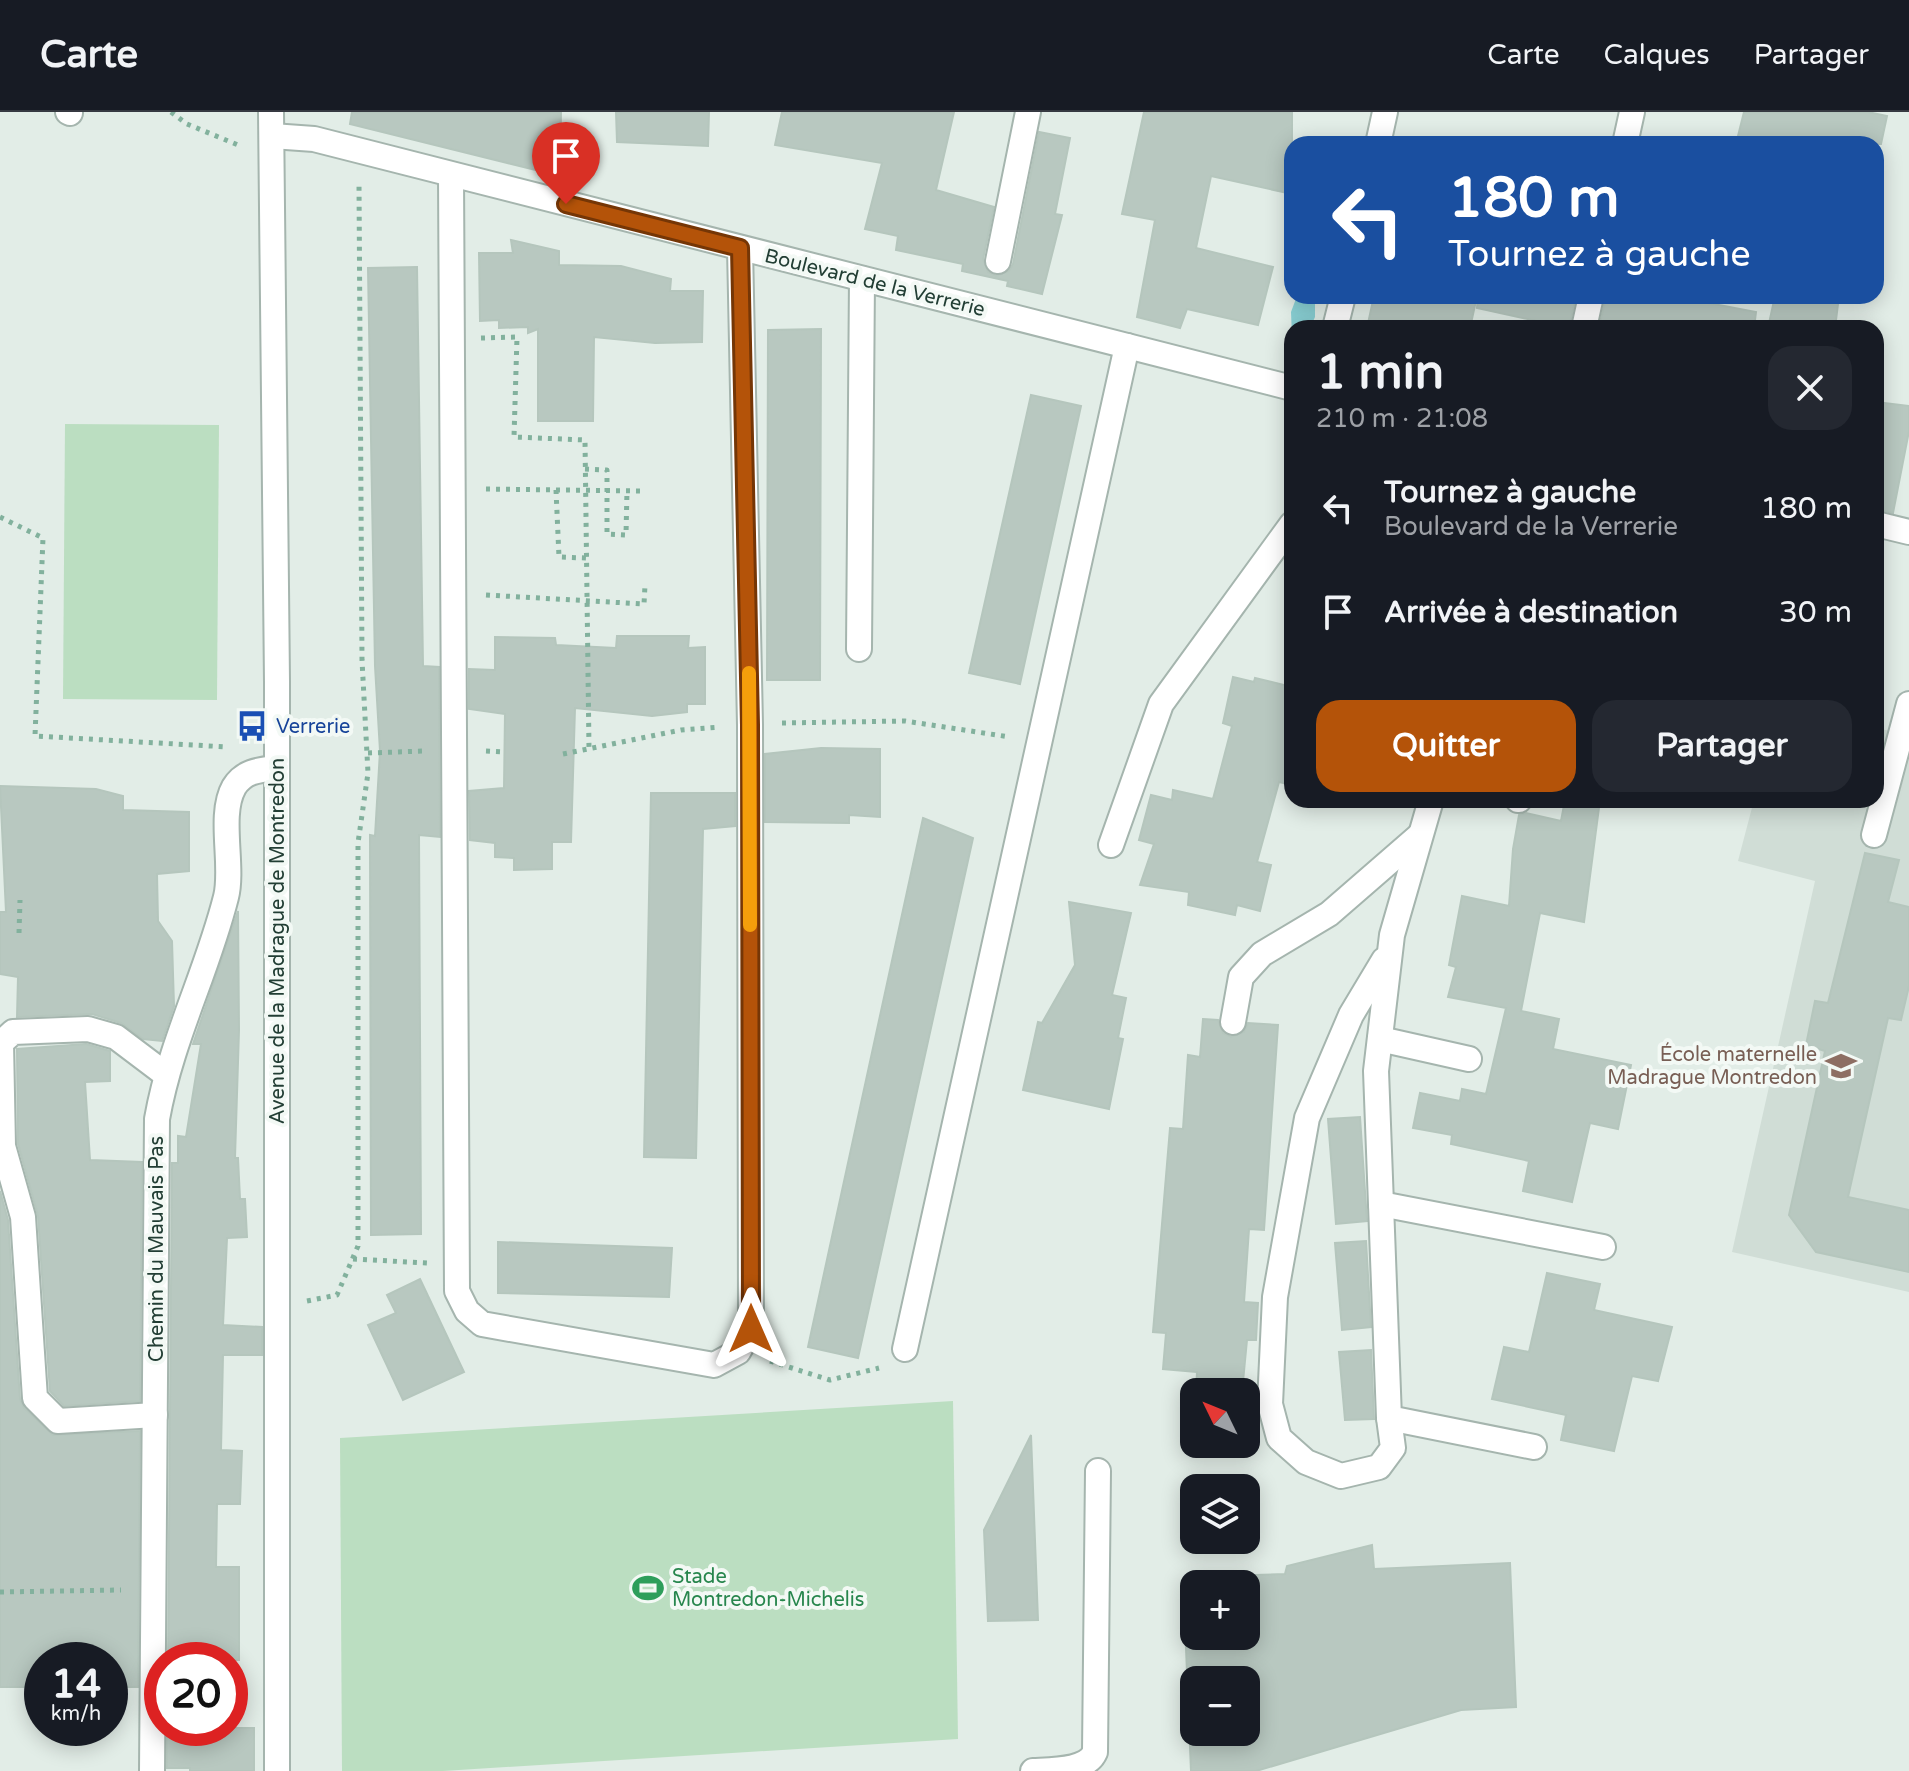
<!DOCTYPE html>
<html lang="fr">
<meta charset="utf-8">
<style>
:root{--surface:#171b24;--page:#242831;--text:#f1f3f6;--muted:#9ea1a6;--line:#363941;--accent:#b45309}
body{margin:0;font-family:"Varela Round",sans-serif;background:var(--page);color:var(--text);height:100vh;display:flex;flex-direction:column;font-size:30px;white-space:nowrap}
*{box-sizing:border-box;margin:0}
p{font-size:26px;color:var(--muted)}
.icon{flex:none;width:44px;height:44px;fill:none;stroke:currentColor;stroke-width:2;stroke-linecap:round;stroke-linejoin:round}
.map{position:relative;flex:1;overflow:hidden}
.details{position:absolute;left:1284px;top:208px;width:600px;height:488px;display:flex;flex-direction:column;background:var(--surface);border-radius:24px;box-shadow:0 4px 20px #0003}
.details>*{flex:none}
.hud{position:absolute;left:1284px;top:24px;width:600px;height:168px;border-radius:24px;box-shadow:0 4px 20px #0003;background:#1a4fa0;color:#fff;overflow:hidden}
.needle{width:52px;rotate:313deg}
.fabs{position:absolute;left:1180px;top:1266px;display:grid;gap:16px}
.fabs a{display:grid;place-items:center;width:80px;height:80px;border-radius:16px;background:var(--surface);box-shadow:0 4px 20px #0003;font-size:40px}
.speed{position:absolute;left:24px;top:1530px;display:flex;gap:16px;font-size:40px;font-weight:700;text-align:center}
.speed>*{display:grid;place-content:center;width:104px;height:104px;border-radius:50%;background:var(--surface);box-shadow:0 4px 20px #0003;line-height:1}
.speed small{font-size:20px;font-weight:400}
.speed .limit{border:12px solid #d22;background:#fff;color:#111}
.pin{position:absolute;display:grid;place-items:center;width:68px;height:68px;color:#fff;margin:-82px -34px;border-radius:50% 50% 50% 0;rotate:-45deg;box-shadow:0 0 8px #0007}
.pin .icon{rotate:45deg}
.me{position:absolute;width:88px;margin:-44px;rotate:0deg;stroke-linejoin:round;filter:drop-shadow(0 0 6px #0008)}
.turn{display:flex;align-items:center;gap:28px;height:168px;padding:0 32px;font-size:36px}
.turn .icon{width:104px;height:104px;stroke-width:2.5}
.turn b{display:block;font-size:56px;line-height:68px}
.round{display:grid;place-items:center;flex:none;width:84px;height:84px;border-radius:24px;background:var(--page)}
.overview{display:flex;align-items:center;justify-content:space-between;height:136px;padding:0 32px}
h1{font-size:48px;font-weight:700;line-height:60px}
.button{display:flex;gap:16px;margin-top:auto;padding:16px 32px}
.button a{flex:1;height:92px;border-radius:24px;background:var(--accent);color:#fff;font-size:32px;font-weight:700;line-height:92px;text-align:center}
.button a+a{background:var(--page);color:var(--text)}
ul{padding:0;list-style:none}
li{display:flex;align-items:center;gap:24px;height:104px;padding:0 32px}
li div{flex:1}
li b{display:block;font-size:30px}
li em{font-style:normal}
header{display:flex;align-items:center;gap:48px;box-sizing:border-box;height:112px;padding:0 40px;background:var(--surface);border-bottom:2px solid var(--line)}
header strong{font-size:38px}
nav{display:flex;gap:44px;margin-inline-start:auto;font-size:28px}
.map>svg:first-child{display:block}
</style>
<header>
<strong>Carte</strong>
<nav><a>Carte</a><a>Calques</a><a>Partager</a></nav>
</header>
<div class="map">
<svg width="1909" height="1659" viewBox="0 0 1909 1659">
<rect width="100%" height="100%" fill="#e2ede7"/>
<path fill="#d0ddd6" d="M1876,616L1909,623V1180L1732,1140L1815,769L1738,749L1754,688H1876Z"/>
<g fill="#bbdec1">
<path d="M65,312L219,313L217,588L63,587Z"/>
<path d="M953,1289L958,1627L443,1659H342L340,1326Z"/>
</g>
<path fill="#89cfd3" d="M1297,184H1315V205L1310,216H1292V225L1291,200Z"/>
<g fill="#b8c8c0" stroke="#b5c6bd" stroke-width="2" fill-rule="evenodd">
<path d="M352,0H561L560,64L350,12Z"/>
<path d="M616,0H709L708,34L617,30Z"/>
<path d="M782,0H954L936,78L994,95L983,147L988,160L996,164L1009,159L1013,152L1039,20L1070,26L1055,102L1062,103L1042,182L1007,174L1008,169L962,159L963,152L896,138L898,124L865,117L882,51L775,33Z"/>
<path d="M1144,0H1292V82L1211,64L1196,136L1273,155L1258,213L1187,197L1180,216L1137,205L1155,108L1122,102Z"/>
<path d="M1744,0H1868L1887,4L1881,32H1736Z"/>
<path d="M511,128L559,139V153L621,154L671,167L670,179H703L702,230L655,231L594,225L593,309H538V217L528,221V215L499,216V208L480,209L479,141H513Z"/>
<path d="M417,155L423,554L439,555L440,725L419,723L421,1122L371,1123L370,723L375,724L380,639L375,554L368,156Z"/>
<path d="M1374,184H1477L1470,216H1367Z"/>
<path d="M1478,184H1576L1569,216L1477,196Z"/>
<path d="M1606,184H1672L1756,200L1754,216H1599Z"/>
<path d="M1775,184H1839L1835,216H1768Z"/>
<path d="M821,217L820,568H767L768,218Z"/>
<path d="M1031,283L1081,294L1020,572L969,561Z"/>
<path d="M1876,290L1909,294V319L1893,401L1876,397Z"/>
<path d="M617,524H689L688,536L705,535V592H687V600L652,604L575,596L571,730H552V757L514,758V746L495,745V731L470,728L469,679L504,676L505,602L469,597V557L495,558V525L555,526L556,533L616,536Z"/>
<path d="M1233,565L1254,570L1255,566L1292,575V673L1279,670L1257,750L1271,753L1260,799L1237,793L1235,803L1188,793L1189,780L1140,773L1154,732L1139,728L1151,683L1172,688L1173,678L1213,687L1232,614L1223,611Z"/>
<path d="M821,636L880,637V705L849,703V711L765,710V642Z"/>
<path d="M0,674L96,677L123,684V698L189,700V759L157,762L158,809L172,829L174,894L162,929L143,927L121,911L92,902L17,905L18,865L0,862V800H6Z"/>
<path d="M651,681H735V714L703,717L696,1046L644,1045Z"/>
<path d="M1565,688H1600L1584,810L1540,801L1521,899L1559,907L1553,937L1631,953L1618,1017L1590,1011L1572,1090L1523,1079L1529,1049L1451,1032L1452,1023L1413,1016L1420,981L1460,989L1462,977L1486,982L1506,896L1448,885L1456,855L1449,853L1462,784L1509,794L1513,737L1519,703L1526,701L1561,709Z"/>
<path d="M923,706L973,726L858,1246L808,1235Z"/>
<path d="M1865,741L1899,748L1888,790L1909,795V874L1901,908L1888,906L1848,1085L1909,1098V1160L1816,1140L1789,1103L1825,939L1806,933L1815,889L1828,891Z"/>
<path d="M1069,790L1131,801L1112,883L1126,886L1118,926L1123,927L1109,997L1023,978L1038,910L1042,911L1075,853Z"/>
<path d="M238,799L239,918L235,1046H238L240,1087H245L247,1125L227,1126L223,1213L262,1215V1243H223L221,1338L242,1339L240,1392H217L216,1455H239V1548H168L172,1051H178V1024L186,1025L201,932H193Z"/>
<path d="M1203,907L1218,908L1223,921L1231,925L1244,920L1248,911L1278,913L1264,1118L1249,1117L1244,1190L1258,1191L1256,1228H1247L1242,1280H1196L1197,1260L1163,1257L1166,1221L1153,1220L1170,1016L1183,1017L1188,943L1200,945Z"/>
<path d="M86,932L110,939V969L85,970L90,1048L142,1050L140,1289L64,1294L50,1279L38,1104L18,1032L17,937Z"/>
<path d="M1360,1005L1367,1109L1336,1112L1328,1007Z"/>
<path d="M0,1079L8,1108L20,1287L24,1296L53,1323L140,1319L138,1575H110V1548H42V1575H0Z"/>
<path d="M1366,1129L1371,1215L1342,1218L1335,1131Z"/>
<path d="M498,1130L672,1136L669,1185L498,1181Z"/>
<path d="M1547,1161L1600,1172L1594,1198L1672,1215L1658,1269L1632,1264L1614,1339L1561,1328L1566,1303L1492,1287L1504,1235L1529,1240Z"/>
<path d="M420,1167L464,1260L403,1288L368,1213L396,1201L387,1183Z"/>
<path d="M1371,1238L1374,1307L1345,1308L1339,1240Z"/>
<path d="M1031,1323L1038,1508L988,1509L984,1418Z"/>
<path d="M1372,1433L1374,1457L1510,1451L1516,1595L1461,1598L1256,1659H1191L1184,1487L1194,1484V1524H1246V1472H1221V1464L1285,1462L1287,1454ZM1194,1568H1246V1620H1194Z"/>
<path d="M167,1616H254V1659H190V1656H167Z"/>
</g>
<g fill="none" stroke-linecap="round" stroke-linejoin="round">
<defs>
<g id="minor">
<path d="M68,0L70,1"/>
<path d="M271,0L277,570V1659"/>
<path d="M272,24L314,27L1292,276"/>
<path d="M1378,32L1385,0"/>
<path d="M1625,32L1632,0"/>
<path d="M451,63L457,1179L467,1199L482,1212L714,1253L738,1240L751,1217L750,613L740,136"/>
<path d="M998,149L1028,0"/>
<path d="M1335,216L1343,184"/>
<path d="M1584,216L1591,184"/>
<path d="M1876,412L1909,420"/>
<path d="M859,537L862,167"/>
<path d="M1431,688L1392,823L1376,959L1389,1306L1534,1335"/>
<path d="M1518,688H1519"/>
<path d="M1874,723L1909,592"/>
<path d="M1111,733L1161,592L1292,412"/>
<path d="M1384,848L1351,903L1307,1006L1275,1185L1270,1292L1279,1326L1306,1350L1341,1364L1379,1355L1393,1336L1389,1306"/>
<path d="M1233,910L1241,865L1262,842L1329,802L1420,723"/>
<path d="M1380,927L1469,947"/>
<path d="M1381,1092L1603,1135"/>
<path d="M905,1237L1127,234"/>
<path d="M155,1303L58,1309L35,1286L23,1105L3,1034L1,931L13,920L88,917L116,925L165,962"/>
<path d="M152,1659L157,1007C171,928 207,861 226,785C234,754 218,703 234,675C244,659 259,658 276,656"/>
<path d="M1033,1659C1053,1658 1087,1659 1095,1640L1098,1359"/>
</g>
</defs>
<use href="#minor" stroke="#a5b5ae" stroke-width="28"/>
<g stroke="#82b19d" stroke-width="5" stroke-dasharray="4 6" stroke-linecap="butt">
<path d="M171,0L187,12L238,33"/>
<path d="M481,226L517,225L514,325L585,328L589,637"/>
<path d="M585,357L607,358V422L626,423L627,378"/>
<path d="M486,377L645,379"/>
<path d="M556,378L559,445L586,446"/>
<path d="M0,405L43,426L35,624L228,635"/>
<path d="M486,483L644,492L645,473"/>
<path d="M782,611L905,609L1010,625"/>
<path d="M486,639L505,640"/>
<path d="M368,641L424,639"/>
<path d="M563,642L681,618L720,615"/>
<path d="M19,821L20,788"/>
<path d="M353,1147L427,1151"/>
<path d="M307,1189L337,1183L358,1134V731L368,661L362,548L359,72"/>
<path d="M770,1249L830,1268L879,1256"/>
<path d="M0,1480L121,1478"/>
<path d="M230,1573H239"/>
</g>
<use href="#minor" stroke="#fff" stroke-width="24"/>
</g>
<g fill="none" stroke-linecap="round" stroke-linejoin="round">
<defs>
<path id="route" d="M566,92L740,136L750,613L751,1217"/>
</defs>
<use href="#route" stroke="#753606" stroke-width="20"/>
<use href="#route" stroke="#b45309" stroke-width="14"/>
<path stroke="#f59e0b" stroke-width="14" d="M749,561L750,813"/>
</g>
<defs>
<symbol id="bus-bare" viewBox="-9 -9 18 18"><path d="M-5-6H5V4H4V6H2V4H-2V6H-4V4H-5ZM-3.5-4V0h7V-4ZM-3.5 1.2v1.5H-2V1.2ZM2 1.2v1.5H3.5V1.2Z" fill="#1a4fb4" stroke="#f3f9f5" stroke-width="2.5" paint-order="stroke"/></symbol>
<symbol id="school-bare" viewBox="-9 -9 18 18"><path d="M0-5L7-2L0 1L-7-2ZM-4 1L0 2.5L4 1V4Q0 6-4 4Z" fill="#8d6e63" stroke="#f3f9f5" stroke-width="2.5" paint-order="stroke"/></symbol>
<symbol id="stadium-bare" viewBox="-9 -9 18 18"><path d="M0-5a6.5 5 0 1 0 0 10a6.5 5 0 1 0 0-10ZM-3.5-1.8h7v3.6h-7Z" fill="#2e9e5b" stroke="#f3f9f5" stroke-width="2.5" paint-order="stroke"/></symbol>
</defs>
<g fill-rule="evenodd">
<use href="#bus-bare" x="230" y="592" width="44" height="44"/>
<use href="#school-bare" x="1819" y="932" width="44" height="44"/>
<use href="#stadium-bare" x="626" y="1454" width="44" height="44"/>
</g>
<g text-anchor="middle" stroke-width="8" stroke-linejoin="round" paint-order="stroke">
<g font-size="20" fill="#223e34" stroke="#f3f9f5">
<text transform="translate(875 170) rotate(14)" y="7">Boulevard de la Verrerie</text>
<text transform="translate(277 829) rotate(-90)" y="7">Avenue de la Madrague de Montredon</text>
<text transform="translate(156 1137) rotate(-90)" y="7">Chemin du Mauvais Pas</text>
</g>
<g font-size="20" fill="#164399" stroke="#f3f9f5" text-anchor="start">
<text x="276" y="621">Verrerie</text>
</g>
<g font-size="20" fill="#785e54" stroke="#f3f9f5" text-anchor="end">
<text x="1817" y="949">École maternelle<tspan x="1817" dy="23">Madrague Montredon</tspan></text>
</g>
<g font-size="20" fill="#27864d" stroke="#f3f9f5" text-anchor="start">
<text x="672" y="1471">Stade<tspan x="672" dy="23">Montredon-Michelis</tspan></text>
</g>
</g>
</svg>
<div class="fabs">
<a><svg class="needle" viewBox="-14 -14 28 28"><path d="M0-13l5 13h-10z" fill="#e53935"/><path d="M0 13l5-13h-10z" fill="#9ea1a6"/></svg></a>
<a><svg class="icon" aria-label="layers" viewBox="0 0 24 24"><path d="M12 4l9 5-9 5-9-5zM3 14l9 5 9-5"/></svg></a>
<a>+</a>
<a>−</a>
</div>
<div class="speed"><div>14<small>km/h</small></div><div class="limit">20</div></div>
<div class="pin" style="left:566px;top:92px;background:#d93025"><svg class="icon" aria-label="arrive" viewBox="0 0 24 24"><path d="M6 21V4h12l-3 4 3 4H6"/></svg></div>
<svg class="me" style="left:751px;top:1217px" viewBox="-20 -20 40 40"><path d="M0-17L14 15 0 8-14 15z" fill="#b45309" stroke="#fff" stroke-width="4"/></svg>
<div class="hud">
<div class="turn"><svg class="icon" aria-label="left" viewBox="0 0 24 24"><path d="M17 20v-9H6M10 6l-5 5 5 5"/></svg><div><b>180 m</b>Tournez à gauche</div></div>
</div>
<section class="details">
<div class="overview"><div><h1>1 min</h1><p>210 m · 21:08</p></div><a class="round"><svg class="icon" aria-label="close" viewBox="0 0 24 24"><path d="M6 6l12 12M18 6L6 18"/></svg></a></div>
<ul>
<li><svg class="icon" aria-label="left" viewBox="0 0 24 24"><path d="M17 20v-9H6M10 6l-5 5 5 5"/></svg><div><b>Tournez à gauche</b><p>Boulevard de la Verrerie</p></div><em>180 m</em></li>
<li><svg class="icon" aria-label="arrive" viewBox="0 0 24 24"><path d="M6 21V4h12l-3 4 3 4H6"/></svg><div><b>Arrivée à destination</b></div><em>30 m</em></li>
</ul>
<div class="button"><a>Quitter</a><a>Partager</a></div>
</section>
</div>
